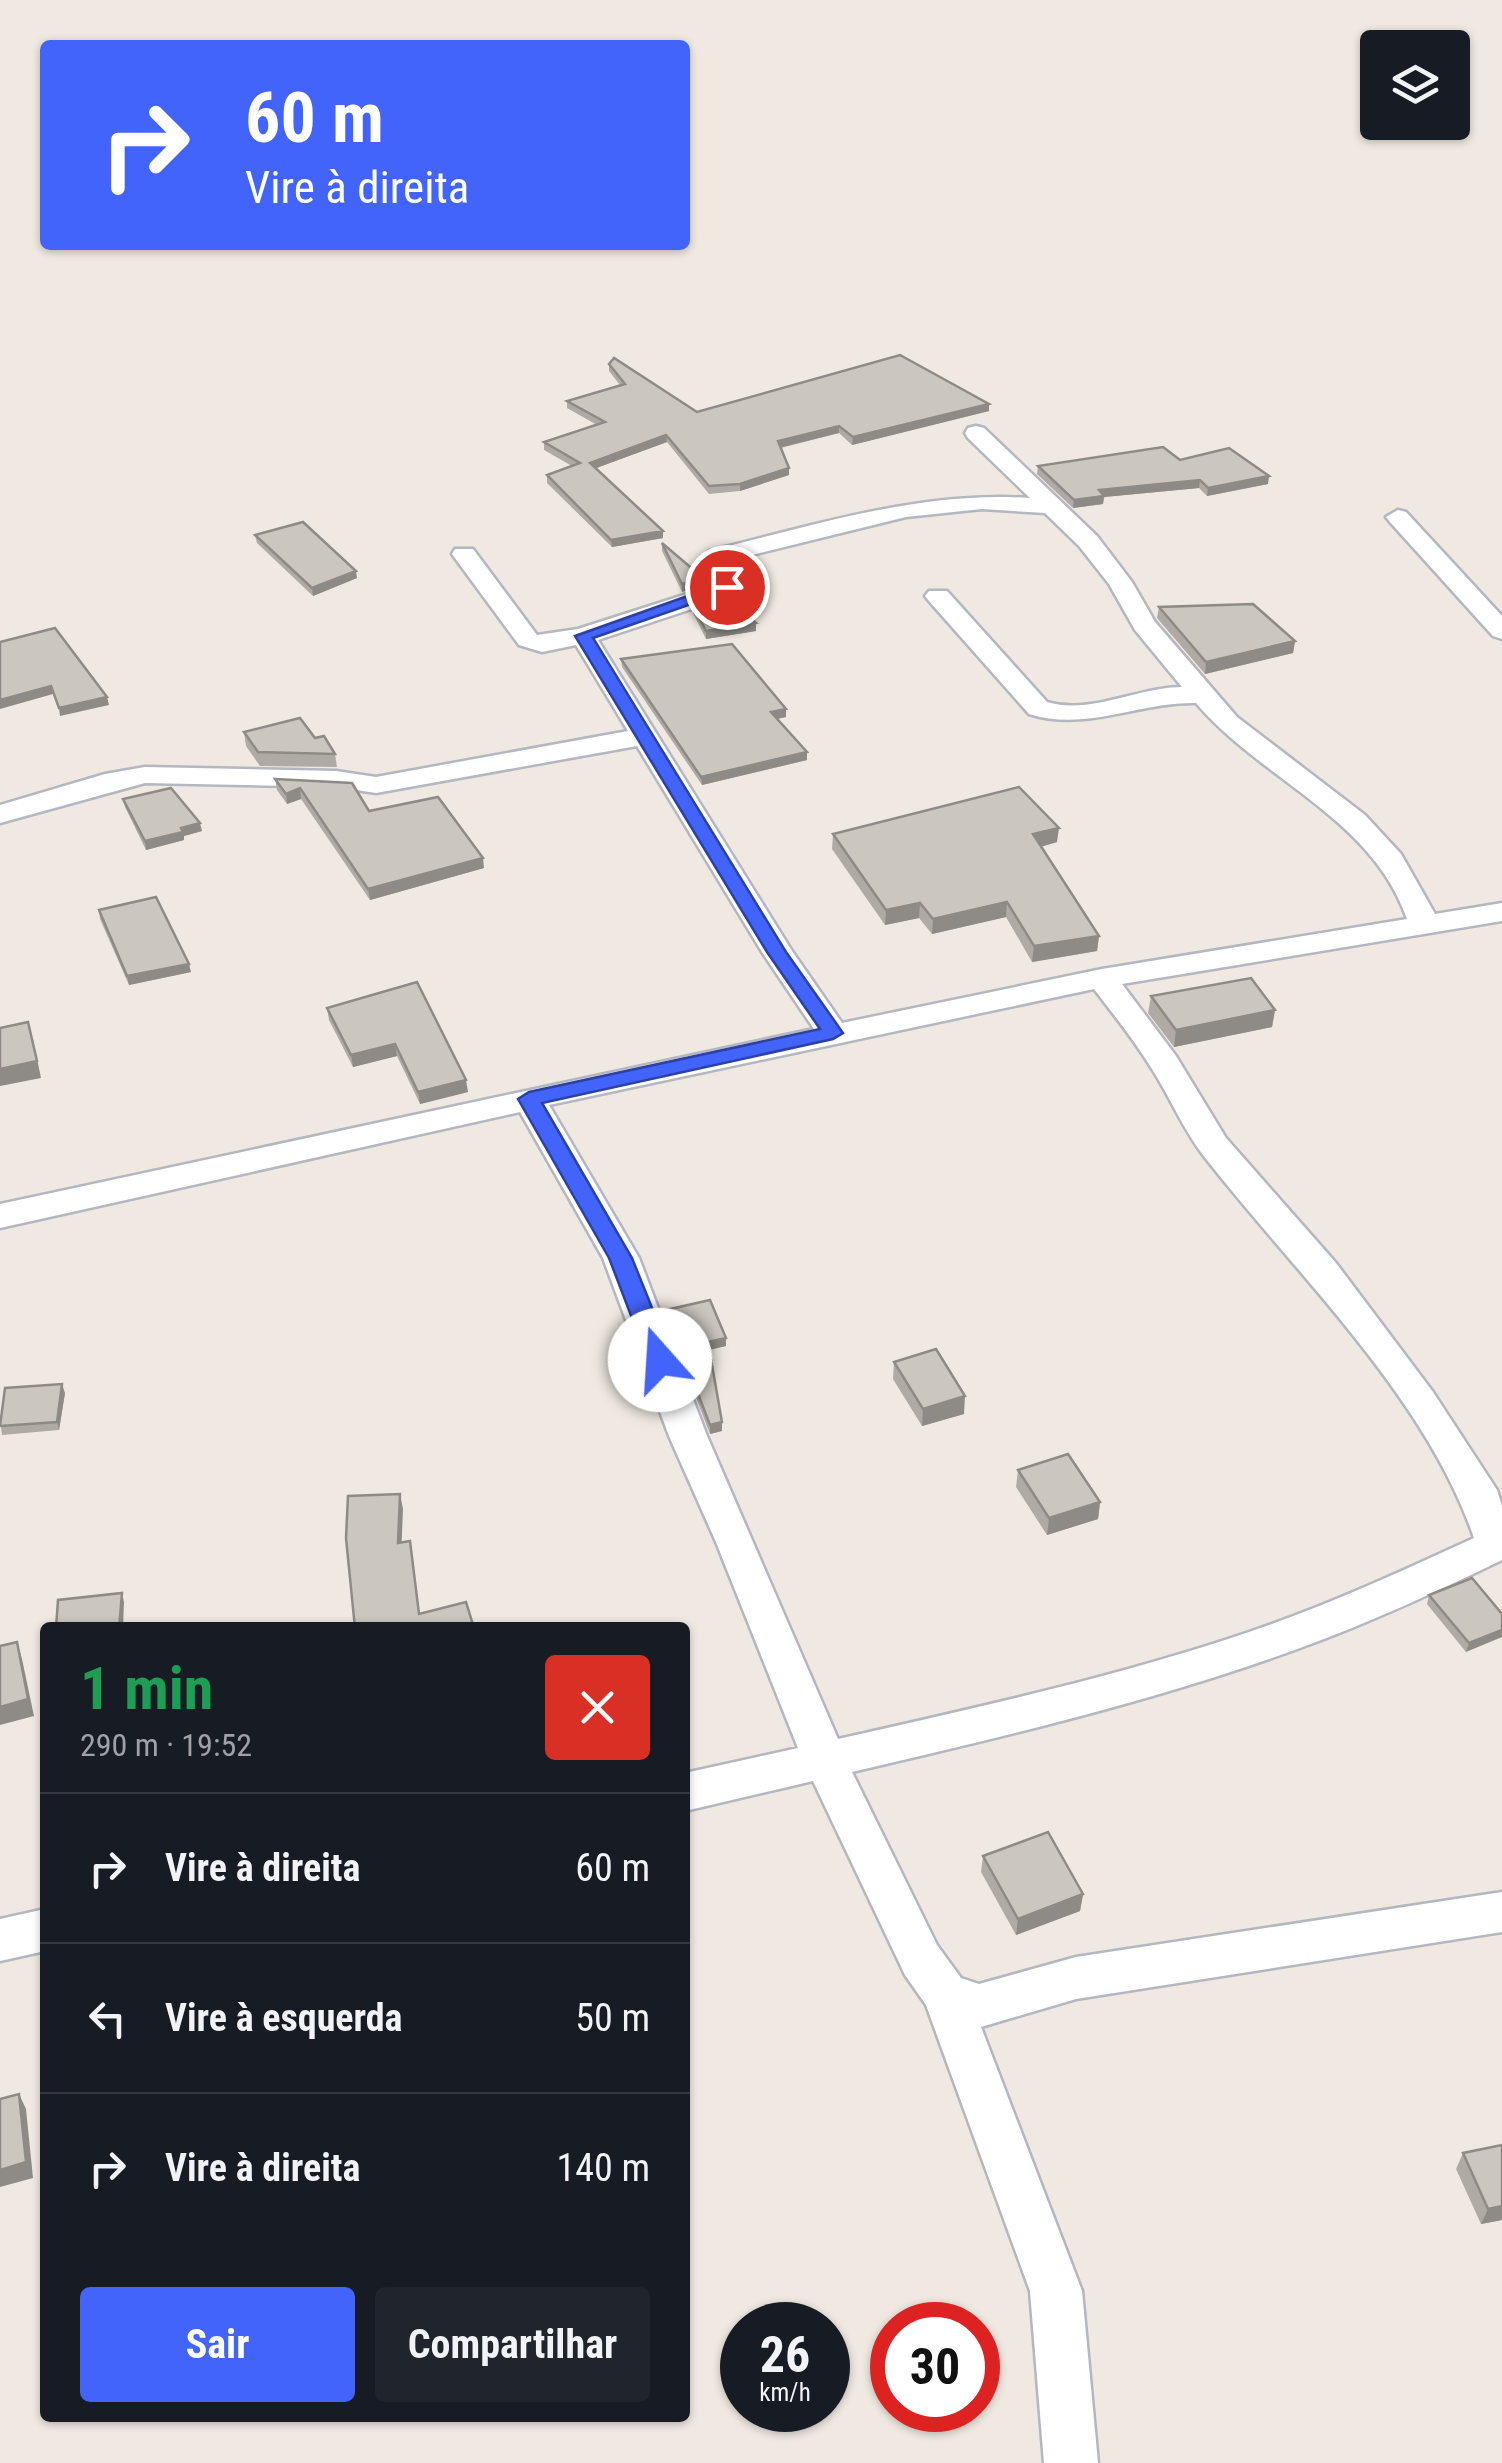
<!DOCTYPE html>
<html lang="pt">
<meta charset="utf-8">
<style>
:root{--surface:#171b24;--page:#20242c;--text:#f1f3f6;--muted:#9ea1a6;--line:#363941;--accent:#4264fb}
body{margin:0;font-family:"Roboto Condensed",sans-serif;background:var(--page);color:var(--text);height:100vh;display:flex;flex-direction:column;font-size:38px;white-space:nowrap}
*{box-sizing:border-box;margin:0}
p{font-size:32px;color:var(--muted)}
.icon{flex:none;width:55px;height:55px;fill:none;stroke:currentColor;stroke-width:2;stroke-linecap:round;stroke-linejoin:round}
.map{position:relative;flex:1;overflow:hidden}
.side{position:absolute;left:40px;top:1622px;width:650px;height:800px;display:flex;flex-direction:column;background:var(--surface);border-radius:10px;box-shadow:0 2px 8px #0004}
.side>*{flex:none}
.guide{position:absolute;left:40px;top:40px;width:650px;height:210px;border-radius:10px;box-shadow:0 2px 8px #0004;background:#4264fb;color:#fff;overflow:hidden}
.fabs{position:absolute;left:1360px;top:30px;display:grid;gap:20px}
.fabs a{display:grid;place-items:center;width:110px;height:110px;border-radius:10px;background:var(--surface);box-shadow:0 2px 8px #0004;font-size:50px}
.speed{position:absolute;left:720px;top:2302px;display:flex;gap:20px;font-size:50px;font-weight:700;text-align:center}
.speed>*{display:grid;place-content:center;width:130px;height:130px;border-radius:50%;background:var(--surface);box-shadow:0 2px 8px #0004;line-height:1}
.speed small{font-size:25px;font-weight:400}
.speed .limit{border:15px solid #d22;background:#fff;color:#111}
.pin{position:absolute;display:grid;place-items:center;width:85px;height:85px;color:#fff;margin:-42px;border:5px solid #fff;border-radius:50%;box-shadow:0 2px 10px #0007}
.me{position:absolute;width:110px;margin:-55px;rotate:341deg;stroke-linejoin:round;filter:drop-shadow(0 0 8px #0008)}
.turn{display:flex;align-items:center;gap:35px;height:210px;padding:0 40px;font-size:45px}
.turn .icon{width:130px;height:130px;stroke-width:2.5}
.turn b{display:block;font-size:70px;line-height:85px}
.round{display:grid;place-items:center;flex:none;width:105px;height:105px;border-radius:10px;background:var(--page)}
.overview{display:flex;align-items:center;justify-content:space-between;height:170px;padding:0 40px}
h1{font-size:60px;font-weight:700;line-height:75px;color:#1e9e55}
.action{display:flex;gap:20px;margin-top:auto;padding:20px 40px}
.action a{flex:1;height:115px;border-radius:10px;background:var(--accent);color:#fff;font-size:40px;font-weight:700;line-height:115px;text-align:center}
.action a+a{background:var(--page);color:var(--text)}
ul{padding:0;list-style:none}
li{display:flex;align-items:center;gap:30px;height:150px;padding:0 40px;border-top:2px solid var(--line)}
li div{flex:1}
li b{display:block;font-size:38px}
li em{font-style:normal}
.map>svg:first-child{display:block}
</style>
<div class="map">
<svg width="1502" height="2463" viewBox="0 0 1502 2463">
<rect width="100%" height="100%" fill="#efe9e1"/>
<g fill="none" stroke-linecap="round" stroke-linejoin="round">
<defs>
<g id="minor">
<path d="M976,426L984,428L1097,536L1132,582L1155,622L1237,717L1365,815L1401,854L1435,914L1502,903V921L1122,984L1176,1056L1226,1138L1336,1263L1433,1392L1497,1490L1502,1506V1560C1436,1592 1369,1623 1300,1648C1155,1701 1002,1737 852,1772L937,1945L961,1978L979,1984L1076,1957L1502,1892V1932L1076,1999L981,2027L1082,2291L1098,2463H1044L1030,2291L926,2005L905,1975L813,1781L685,1811V1773L798,1748L716,1542L669,1436L603,1258L520,1112L0,1228V1204L814,1029L762,952L637,746L376,793L336,787L145,783L0,823V805L105,774L145,767L336,771L376,777L628,731L576,645L542,652L519,645L452,554L455,549H473L537,635L578,629L712,586L715,581L700,560L709,551C815,525 920,491 1030,498L968,438L965,433L968,428ZM982,509L1045,513L1079,546L1109,584L1135,630L1182,687C1138,687 1091,715 1047,702L947,591H929L925,596L929,601L1029,714C1086,732 1138,702 1196,703C1261,780 1372,817 1407,919L1102,969L842,1023L792,951L598,640L731,596L739,581L727,561L906,517ZM1094,989C1114,1015 1135,1041 1152,1069C1170,1097 1183,1129 1203,1155C1293,1271 1426,1396 1474,1538C1400,1572 1326,1606 1249,1632C1116,1677 975,1708 838,1739L707,1436L639,1258L549,1105Z"/>
<path d="M1398,510L1406,512L1502,616V639L1493,636L1390,522L1386,517Z"/>
<path d="M45,1909V1951L0,1961V1919Z"/>
</g>
</defs>
<use href="#minor" stroke="#b4b7c1" stroke-width="5"/>
<use href="#minor" fill="#fff" fill-rule="evenodd"/>
</g>
<g fill="#afaba4">
<path d="M609,364L697,412L989,411L852,445L839,433L781,448L789,468V475L740,491L709,494L667,442L596,468L663,538L612,547L547,483V475L572,466L544,450V442L597,425L567,408V401L620,385L609,371Z"/>
<path d="M1180,460L1268,484L1207,496L1199,488L1104,497L1103,504L1073,508L1037,474L1038,466Z"/>
<path d="M255,535L357,578L313,596L257,543Z"/>
<path d="M662,543L703,585L682,592L662,551Z"/>
<path d="M693,605L756,631L706,639L693,613Z"/>
<path d="M1159,607L1295,641L1293,653L1205,674L1157,618Z"/>
<path d="M621,659L786,709V717L777,719L807,752V760L702,785L622,667Z"/>
<path d="M244,732L315,738L335,754L337,767L260,766L246,746Z"/>
<path d="M275,779L369,811L484,868L370,900L301,799L287,804L277,790Z"/>
<path d="M123,799L202,831L184,836V840L146,850L125,807Z"/>
<path d="M833,834L1057,842L1041,847L1099,936L1097,951L1032,962L1006,917L932,934L919,918L885,925L832,849Z"/>
<path d="M99,910L191,972L129,985L100,919Z"/>
<path d="M417,982L468,1092L420,1104L397,1056L353,1067L329,1020L327,1008Z"/>
<path d="M1151,996L1275,1010L1272,1027L1174,1047L1148,1013Z"/>
<path d="M666,1310L726,1346L709,1350L722,1422V1431L710,1434L666,1319Z"/>
<path d="M894,1362L964,1414L922,1426L893,1379Z"/>
<path d="M65,1393L59,1430L2,1435L0,1419Z"/>
<path d="M1018,1470L1100,1502L1098,1519L1047,1535L1016,1487Z"/>
<path d="M1429,1595L1502,1614L1466,1652L1427,1604Z"/>
<path d="M983,1856L1083,1894L1080,1911L1016,1935L981,1872Z"/>
<path d="M1502,2145V2220L1481,2224L1456,2169L1463,2153Z"/>
</g>
<g fill="#8e8b86">
<path d="M989,404V411L852,445L853,437Z"/>
<path d="M839,426V433L778,448V441Z"/>
<path d="M666,435L667,442L591,470L590,463Z"/>
<path d="M789,468V475L740,491V484Z"/>
<path d="M1269,476L1268,484L1207,496L1208,488Z"/>
<path d="M1200,480L1199,488L1104,497L1103,504L1073,508L1074,500L1099,490Z"/>
<path d="M663,531V538L612,547L611,540Z"/>
<path d="M356,571L357,578L313,596L312,588Z"/>
<path d="M702,577L703,585L682,592V584Z"/>
<path d="M756,623V631L706,639V631Z"/>
<path d="M1295,641L1293,653L1205,674L1206,662Z"/>
<path d="M51,686L53,694L0,709V700Z"/>
<path d="M107,697L109,705L60,716L59,708Z"/>
<path d="M786,709V717L771,720V712Z"/>
<path d="M807,752V760L702,785L701,777Z"/>
<path d="M300,788L301,799L287,804L286,794Z"/>
<path d="M200,823L202,831L184,836V840L146,850L145,841Z"/>
<path d="M1059,828L1057,842L1032,849L1033,834Z"/>
<path d="M483,858L484,868L370,900L368,889Z"/>
<path d="M1007,902L1006,917L932,934L933,919Z"/>
<path d="M920,903L919,918L885,925L886,910Z"/>
<path d="M1099,936L1097,951L1032,962L1034,946Z"/>
<path d="M189,964L191,972L129,985L127,976Z"/>
<path d="M1275,1010L1272,1027L1174,1047L1176,1030Z"/>
<path d="M33,1039L41,1078L0,1086V1069Z"/>
<path d="M395,1044L397,1056L353,1067L351,1055Z"/>
<path d="M466,1080L468,1092L420,1104L418,1092Z"/>
<path d="M726,1338V1346L708,1350V1342Z"/>
<path d="M62,1384L65,1393L59,1430L57,1422Z"/>
<path d="M965,1396L964,1414L922,1426L923,1409Z"/>
<path d="M722,1422V1431L710,1434V1425Z"/>
<path d="M400,1494L403,1509L401,1559L398,1543Z"/>
<path d="M1100,1502L1098,1519L1047,1535L1049,1518Z"/>
<path d="M122,1593L124,1602L123,1628H119Z"/>
<path d="M1502,1630V1637L1466,1652L1469,1643Z"/>
<path d="M17,1642L22,1659L34,1716L0,1725V1707Z"/>
<path d="M1083,1894L1080,1911L1016,1935L1018,1919Z"/>
<path d="M19,2094L26,2109L33,2178L0,2187V2170Z"/>
<path d="M1502,2206V2220L1481,2224L1488,2209Z"/>
</g>
<g fill="#cbc7bf" stroke="#8e8b86" stroke-width="2.5">
<path d="M900,355L989,404L853,437L839,426L778,441L789,468L740,484L709,486L666,435L590,463L663,531L611,540L547,475L580,463L544,442L605,422L567,401L625,384L609,364L614,358L697,412Z"/>
<path d="M1163,447L1180,460L1229,448L1269,476L1208,488L1200,480L1099,490L1104,496L1074,500L1038,466Z"/>
<path d="M303,522L356,571L312,588L255,535Z"/>
<path d="M662,543L702,577L682,584Z"/>
<path d="M723,595L756,623L706,631L693,605Z"/>
<path d="M1253,604L1295,641L1206,662L1159,607Z"/>
<path d="M55,628L107,697L59,708L51,686L0,700V642Z"/>
<path d="M732,644L786,709L771,712L807,752L701,777L621,659Z"/>
<path d="M300,718L315,738L324,736L335,754L258,752L244,732Z"/>
<path d="M275,779L352,783L369,811L438,797L483,858L368,889L300,788L286,794Z"/>
<path d="M1019,787L1059,828L1033,834L1099,936L1034,946L1007,902L933,919L920,903L886,910L833,834Z"/>
<path d="M171,788L200,823L181,828L183,832L145,841L123,799Z"/>
<path d="M156,897L189,964L127,976L99,910Z"/>
<path d="M1251,978L1275,1010L1176,1030L1151,996Z"/>
<path d="M417,982L466,1080L418,1092L395,1044L351,1055L327,1008Z"/>
<path d="M28,1022L37,1061L0,1069V1028Z"/>
<path d="M710,1300L726,1338L708,1342L722,1422L710,1425L666,1310Z"/>
<path d="M936,1349L965,1396L923,1409L894,1362Z"/>
<path d="M62,1384L57,1422L0,1426L5,1388Z"/>
<path d="M1068,1454L1100,1502L1049,1518L1018,1470Z"/>
<path d="M400,1494L398,1543L410,1541L419,1614L466,1602L474,1628H355L346,1538L348,1496Z"/>
<path d="M1472,1578L1502,1614V1630L1469,1643L1429,1595Z"/>
<path d="M122,1593L119,1628H56L58,1600Z"/>
<path d="M17,1642L28,1699L0,1707V1646Z"/>
<path d="M1048,1832L1083,1894L1018,1919L983,1856Z"/>
<path d="M19,2094L26,2162L0,2170V2099Z"/>
<path d="M1502,2145V2206L1488,2209L1463,2153Z"/>
</g>
<path fill="#4264fb" stroke="#2b41a3" stroke-width="2.5" d="M727,582L735,587L732,590L593,638L786,952L843,1033L833,1039L542,1103L632,1258L673,1360L660,1369L648,1360L609,1258L518,1099L529,1092L820,1029L767,952L575,636Z"/>
</svg>
<div class="fabs">
<a><svg class="icon" aria-label="layers" viewBox="0 0 24 24"><path d="M12 4l9 5-9 5-9-5zM3 14l9 5 9-5"/></svg></a>
</div>
<div class="speed"><div>26<small>km/h</small></div><div class="limit">30</div></div>
<div class="pin" style="left:727px;top:587px;background:#d93025"><svg class="icon" aria-label="arrive" viewBox="0 0 24 24"><path d="M6 21V4h12l-3 4 3 4H6"/></svg></div>
<svg class="me" style="left:660px;top:1360px" viewBox="-20 -20 40 40"><circle r="19" fill="#fff"/><path d="M0-13L10 11 0 6-10 11z" fill="#4264fb"/></svg>
<div class="guide">
<div class="turn"><svg class="icon" aria-label="right" viewBox="0 0 24 24"><path d="M7 20v-9h11M14 6l5 5-5 5"/></svg><div><b>60 m</b>Vire à direita</div></div>
</div>
<section class="side">
<div class="overview"><div><h1>1 min</h1><p>290 m · 19:52</p></div><a class="round" style="background:#d93025;color:#fff"><svg class="icon" aria-label="close" viewBox="0 0 24 24"><path d="M6 6l12 12M18 6L6 18"/></svg></a></div>
<ul>
<li><svg class="icon" aria-label="right" viewBox="0 0 24 24"><path d="M7 20v-9h11M14 6l5 5-5 5"/></svg><div><b>Vire à direita</b></div><em>60 m</em></li>
<li><svg class="icon" aria-label="left" viewBox="0 0 24 24"><path d="M17 20v-9H6M10 6l-5 5 5 5"/></svg><div><b>Vire à esquerda</b></div><em>50 m</em></li>
<li><svg class="icon" aria-label="right" viewBox="0 0 24 24"><path d="M7 20v-9h11M14 6l5 5-5 5"/></svg><div><b>Vire à direita</b></div><em>140 m</em></li>
</ul>
<div class="action"><a>Sair</a><a>Compartilhar</a></div>
</section>
</div>
